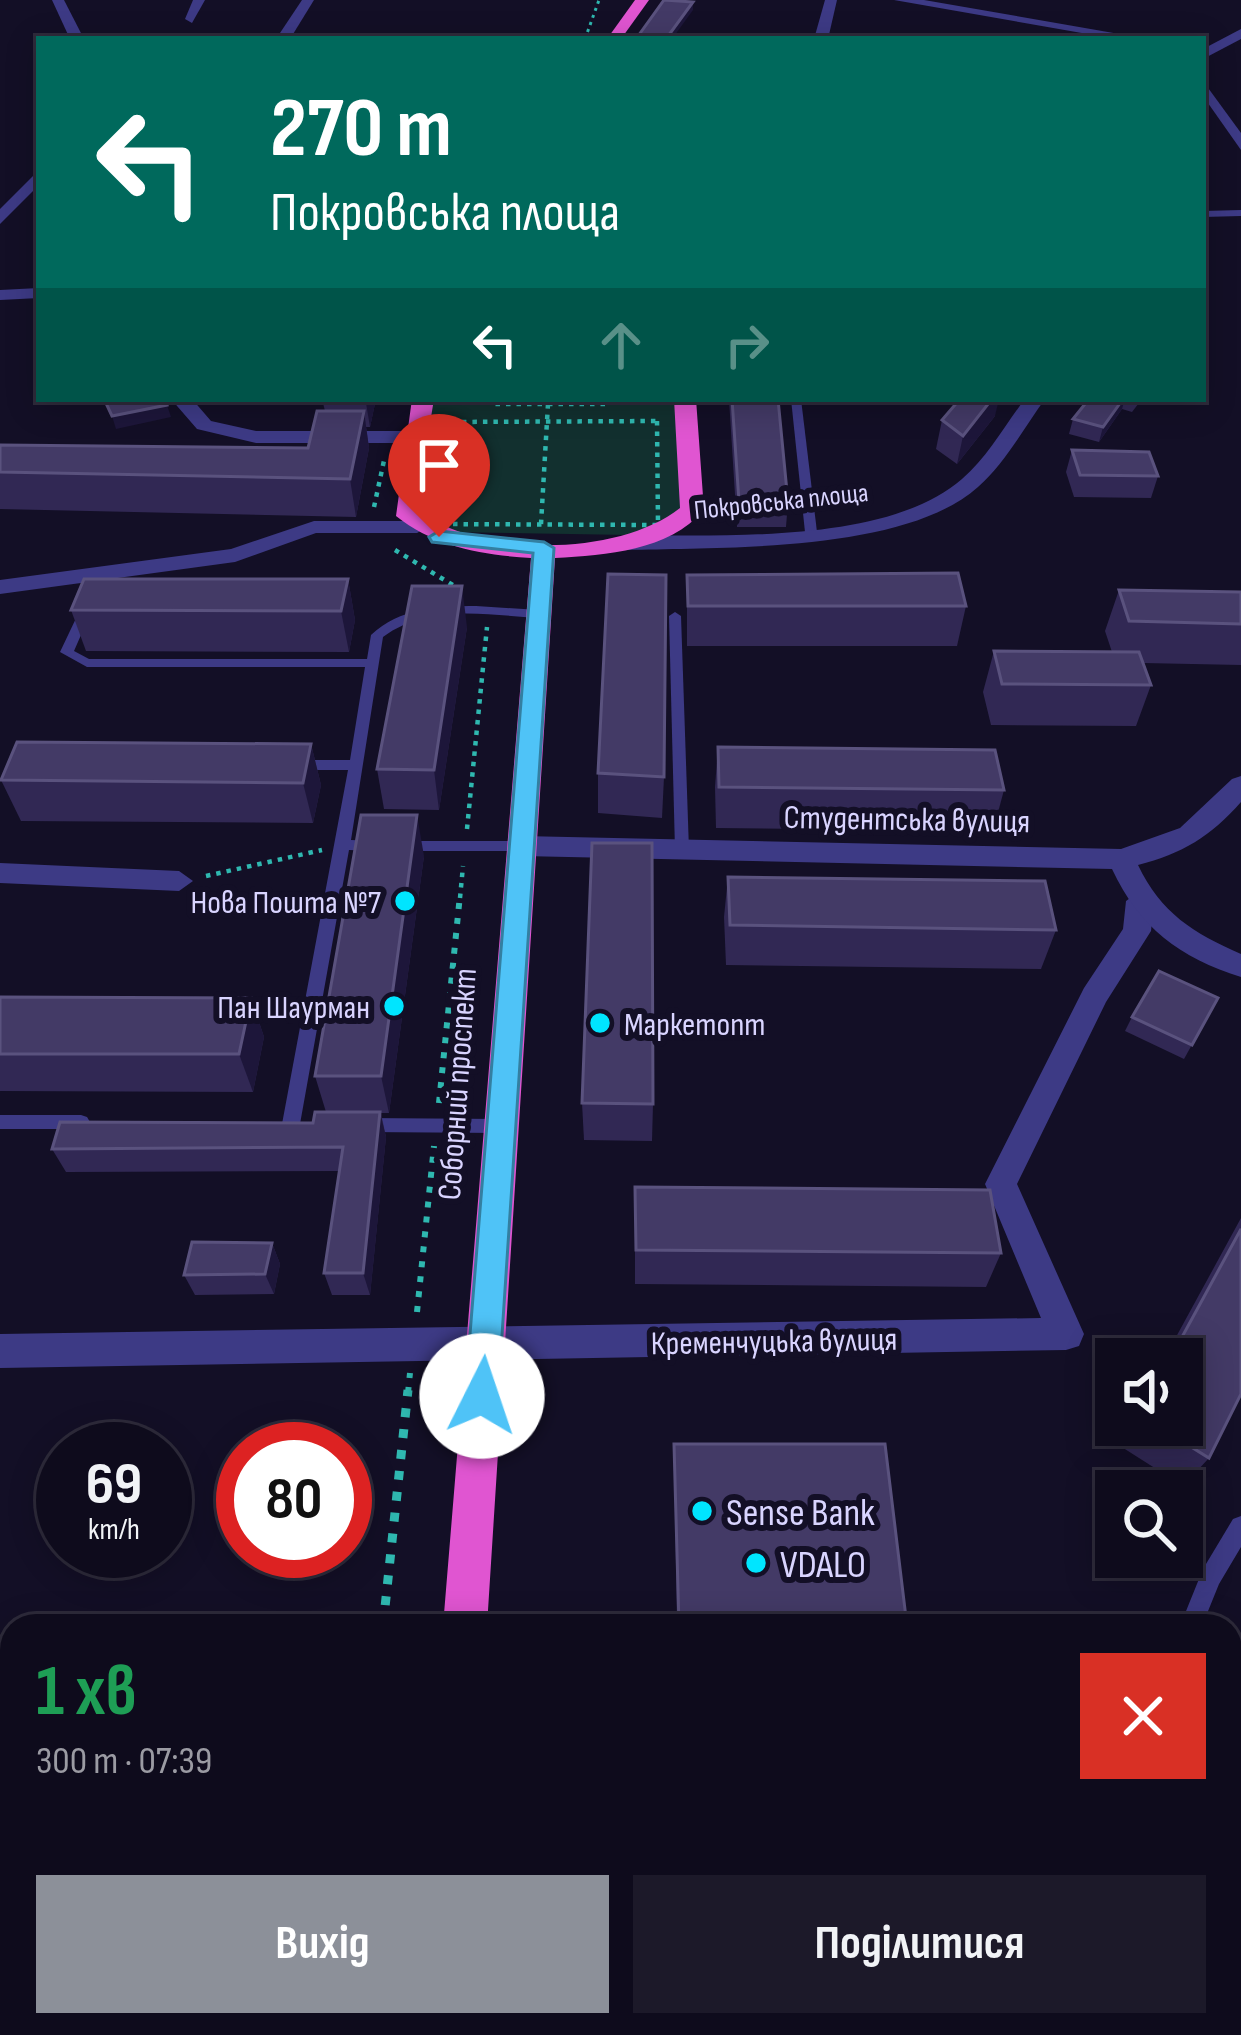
<!DOCTYPE html>
<html lang="uk">
<meta charset="utf-8">
<style>
:root{--surface:#0e0b1c;--page:#1c1929;--text:#f1f3f6;--muted:#9b9ba3;--line:#2e2b3b;--accent:#8c9099}
body{margin:0;font-family:"Sofia Sans Condensed",sans-serif;background:var(--page);color:var(--text);height:100vh;display:flex;flex-direction:column;font-size:45px;white-space:nowrap}
*{box-sizing:border-box;margin:0}
p{font-size:39px;color:var(--muted)}
.icon{flex:none;width:66px;height:66px;fill:none;stroke:currentColor;stroke-width:2;stroke-linecap:round;stroke-linejoin:round}
.map{position:relative;flex:1;overflow:hidden}
.panel{position:absolute;left:0px;top:1614px;width:1242px;height:423px;display:flex;flex-direction:column;background:var(--surface);border-radius:36px 36px 0 0;box-shadow:0 6px 30px #0003,0 0 0 3px var(--line)}
.panel>*{flex:none}
.banner{position:absolute;left:36px;top:36px;width:1170px;height:366px;border-radius:0px;box-shadow:0 6px 30px #0003,0 0 0 3px var(--line);background:#00695c;color:#fff;overflow:hidden}
.controls{position:absolute;left:1095px;top:1338px;display:grid;gap:24px}
.controls a{display:grid;place-items:center;width:108px;height:108px;border-radius:0px;background:var(--surface);box-shadow:0 6px 30px #0003,0 0 0 3px var(--line);font-size:60px}
.speed{position:absolute;left:36px;top:1422px;display:flex;gap:24px;font-size:60px;font-weight:700;text-align:center}
.speed>*{display:grid;place-content:center;width:156px;height:156px;border-radius:50%;background:var(--surface);box-shadow:0 6px 30px #0003,0 0 0 3px var(--line);line-height:1}
.speed small{font-size:30px;font-weight:400}
.speed .limit{border:18px solid #d22;background:#fff;color:#111}
.pin{position:absolute;display:grid;place-items:center;width:102px;height:102px;color:#fff;margin:-123px -51px;border-radius:50% 50% 50% 0;rotate:-45deg;box-shadow:0 0 12px #0007}
.pin .icon{rotate:45deg}
.me{position:absolute;width:132px;margin:-66px;rotate:4deg;stroke-linejoin:round;filter:drop-shadow(0 0 9px #0008)}
.turn{display:flex;align-items:center;gap:42px;height:252px;padding:0 36px;font-size:54px}
.turn .icon{width:156px;height:156px;stroke-width:2.5}
.turn b{display:block;font-size:84px;line-height:102px}
.lanes{display:flex;align-items:center;height:114px;padding:0 36px;background:#0003;justify-content:center;gap:60px;direction:ltr}
.lanes .off{opacity:.35}
.round{display:grid;place-items:center;flex:none;width:126px;height:126px;border-radius:0px;background:var(--page)}
.overview{display:flex;align-items:center;justify-content:space-between;height:204px;padding:0 36px}
h1{font-size:72px;font-weight:700;line-height:90px;color:#1e9e55}
.action{display:flex;gap:24px;margin-top:auto;padding:24px 36px}
.action a{flex:1;height:138px;border-radius:0px;background:var(--accent);color:#fff;font-size:48px;font-weight:700;line-height:138px;text-align:center}
.action a+a{background:var(--page);color:var(--text)}
.map>svg:first-child{display:block}
</style>
<div class="map">
<svg width="1241" height="2035" viewBox="0 0 1241 2035">
<rect width="100%" height="100%" fill="#130f26"/>
<path fill="#12302f" d="M432,399H676L684,508L660,527L630,535L445,532L422,523L413,505Z"/>
<g fill="none" stroke-linecap="round" stroke-linejoin="round">
<path stroke="#2fb8b0" stroke-width="3" stroke-dasharray="3 4.5" stroke-linecap="butt" d="M585,39L599,0"/>
<g stroke="#2fb8b0" stroke-width="4.5" stroke-dasharray="4.5 6" stroke-linecap="butt">
<path d="M490,399V404H608V399"/>
<path d="M657,421L658,525L429,524L447,422Z"/>
<path d="M374,507L385,456"/>
<path d="M541,524L548,404"/>
<path d="M395,550L461,590"/>
<path d="M467,829L487,627"/>
<path d="M206,876L322,850"/>
<path d="M460,898L463,866"/>
</g>
<g stroke="#2fb8b0" stroke-width="6" stroke-dasharray="6 9" stroke-linecap="butt">
<path d="M439,1103L460,895"/>
<path d="M417,1312L434,1146"/>
<path d="M408,1393L410,1373"/>
</g>
<g stroke="#2fb8b0" stroke-width="9" stroke-dasharray="9 12" stroke-linecap="butt">
<path d="M383,1626L408,1390"/>
<path d="M128,2025L134,2035"/>
<path d="M651,2025L652,2035"/>
<path d="M338,2035L339,2025"/>
</g>
<g fill="#3d3a85" fill-rule="evenodd">
<path d="M1241,210V216L1203,217V211Z"/>
<path d="M791,399H801L817,532L811,536L805,532Z"/>
<path d="M476,606L539,610L545,614L539,618C486,615 429,603 383,637L351,840L377,841L384,846L377,851L349,850L300,1124L297,1129L291,1131L285,1129L282,1124L348,770H297L290,765L297,760H350L365,667H87L60,652L79,612L85,608L91,612L74,651L89,659H367L371,635C400,608 437,606 476,606Z"/>
<path d="M675,612L681,616L689,850L682,855L675,850L669,616Z"/>
<path d="M403,841H522L529,846L522,851H403L396,846Z"/>
<path d="M0,1115H81L87,1117L90,1122L87,1127L81,1129H0Z"/>
<path d="M364,1118L501,1119L507,1121L510,1126L507,1131L501,1133L364,1132L358,1130L355,1125L358,1120Z"/>
<path d="M1241,1516V1547L1219,1584L1202,1626H1180L1203,1569L1233,1519Z"/>
<path d="M935,2025H961L963,2035H937Z"/>
<path d="M1150,2025H1176L1177,2035H1151Z"/>
</g>
<g fill="#3d3a85" fill-rule="evenodd">
<path d="M52,0H64L84,39H70Z"/>
<path d="M193,0H205L192,23L185,19Z"/>
<path d="M302,0H314L290,39H276Z"/>
<path d="M825,0H837L828,39H814Z"/>
<path d="M894,0H924L1148,39H1116Z"/>
<path d="M1241,29V39L1203,59V49Z"/>
<path d="M1203,81L1241,133V150L1203,96Z"/>
<path d="M39,170V185L0,224V209Z"/>
<path d="M39,288V298L0,300V290Z"/>
<path d="M171,399H192L211,421L256,431H417L427,437L417,443H256L197,429Z"/>
<path d="M1025,399H1045C1024,428 1005,463 978,487C904,553 722,547 627,550L616,543L627,536C722,534 886,545 962,479C988,457 1004,426 1025,399Z"/>
<path d="M314,521H417L428,527L417,533H316L235,562L0,594V580L231,549Z"/>
<path d="M0,863L179,871L193,881L179,891L0,883Z"/>
<path d="M1140,891L1154,901L1151,931L1106,1002L1017,1184L1084,1334L1079,1346L1066,1350L0,1368V1334L1041,1318L985,1184L1084,988L1123,929L1126,901Z"/>
</g>
<path fill="#3d3a85" fill-rule="evenodd" d="M1241,776V802C1211,836 1182,854 1138,865C1161,913 1193,933 1241,954V977C1180,958 1139,927 1112,869L522,856L508,846L522,836L1121,849L1180,828L1232,779Z"/>
<g fill="#e055d1" fill-rule="evenodd">
<path d="M635,0H649L621,39H607Z"/>
<path d="M412,399H434L416,509C479,558 618,557 680,508L674,399H696L704,510C668,551 607,555 555,558L487,1626H443L531,558C482,555 435,547 396,516Z"/>
<path d="M410,2025H462L461,2035H409Z"/>
</g>
</g>
<g fill="#312854">
<path d="M376,399L370,427H366L369,448L356,517L0,509V445L308,448L325,411L323,403Z"/>
<path d="M729,399H778L788,502L786,527H737Z"/>
<path d="M1089,399H1142L1132,412L1122,409L1099,442L1069,434L1073,419Z"/>
<path d="M995,416L957,464L936,449L942,420Z"/>
<path d="M1072,450L1158,476L1151,498L1074,497L1066,472Z"/>
<path d="M687,575L966,606L957,646H687Z"/>
<path d="M348,579L355,620L349,652L86,651L71,610Z"/>
<path d="M1119,590L1241,592V665L1143,663L1151,685L1136,726L991,725L983,692L994,651L1112,652L1105,631Z"/>
<path d="M467,627L439,810L384,809L377,769Z"/>
<path d="M311,744L321,785L313,823L21,821L1,780Z"/>
<path d="M718,747L1004,790L993,831L716,828L715,787Z"/>
<path d="M598,773L664,777L662,818L598,813Z"/>
<path d="M424,856L389,1113H381L386,1137L370,1295H332L324,1273L340,1171L66,1172L52,1149L313,1123L326,1112L315,1076Z"/>
<path d="M728,877L1056,930L1041,969L726,965L724,917Z"/>
<path d="M0,997L251,998L264,1037L253,1092L0,1091Z"/>
<path d="M1218,998L1184,1059L1125,1031L1132,1017Z"/>
<path d="M582,1103L653,1104L652,1141L584,1140Z"/>
<path d="M635,1187L1001,1253L986,1287L635,1284Z"/>
<path d="M1241,1218V1394L1209,1458L1183,1486L1117,1444L1128,1425H1182V1359H1164Z"/>
<path d="M272,1243L280,1264L274,1294L195,1295L184,1275Z"/>
<path d="M674,1444L907,1626H677Z"/>
<path d="M1241,1861V2035H1230L1228,2025H1230V1865Z"/>
<path d="M775,2025H904L905,2035H775Z"/>
</g>
<g fill="#1d163a">
<path d="M693,2V10L672,39H666Z"/>
<path d="M367,399H376L370,427L366,403Z"/>
<path d="M992,399H999L995,416L957,464L963,436Z"/>
<path d="M1123,399H1125L1122,409L1099,442L1103,427Z"/>
<path d="M167,405L171,417L116,429L112,416Z"/>
<path d="M364,411L369,448L356,517L350,479Z"/>
<path d="M348,579L355,620L349,652L341,611Z"/>
<path d="M462,586L467,627L439,810L434,770Z"/>
<path d="M311,744L321,785L313,823L303,783Z"/>
<path d="M417,815L424,856L389,1113L381,1076Z"/>
<path d="M251,998L264,1037L253,1092L239,1054Z"/>
<path d="M380,1112L386,1137L370,1295L363,1273Z"/>
<path d="M272,1243L280,1264L274,1294L265,1274Z"/>
</g>
<g fill="#433a66" stroke="#5a527e" stroke-width="3">
<path d="M664,0L693,2L666,39H636Z"/>
<path d="M104,399H165L167,405L112,416Z"/>
<path d="M324,399H367L366,403H323Z"/>
<path d="M732,399H778L788,502H739Z"/>
<path d="M960,399H992L963,436L942,420Z"/>
<path d="M1089,399H1123L1103,427L1073,419Z"/>
<path d="M317,411H364L350,479L0,472V445L308,448Z"/>
<path d="M1072,450L1149,452L1158,476L1080,475Z"/>
<path d="M958,573L966,606H688L687,575Z"/>
<path d="M608,574L666,575L664,777L598,773Z"/>
<path d="M84,579H348L341,611L71,610Z"/>
<path d="M412,586H462L434,770L377,769Z"/>
<path d="M1119,590L1241,592V624L1129,621Z"/>
<path d="M994,651L1139,652L1151,685L1002,684Z"/>
<path d="M17,742L311,744L303,783L1,780Z"/>
<path d="M718,747L995,750L1004,790L719,787Z"/>
<path d="M361,815H417L381,1076H315Z"/>
<path d="M592,843H652L653,1104L582,1103Z"/>
<path d="M728,877L1045,881L1056,930L730,925Z"/>
<path d="M1159,971L1218,998L1192,1045L1132,1017Z"/>
<path d="M0,997L251,998L239,1054H0Z"/>
<path d="M315,1112H380L363,1273H324L343,1147L52,1149L60,1122L313,1123Z"/>
<path d="M635,1187L990,1190L1001,1253L636,1250Z"/>
<path d="M1241,1229V1394L1209,1458L1156,1425H1182V1359H1170Z"/>
<path d="M192,1242L272,1243L265,1274L184,1275Z"/>
<path d="M674,1444H885L907,1626H679Z"/>
<path d="M787,2025H904L905,2035H787Z"/>
</g>
<path fill="#4fc3f7" stroke="#337fa1" stroke-width="3" d="M439,531L544,542L554,548L498,1396L493,1408L482,1412L470,1408L465,1396L533,553L432,542L429,537Z"/>
<g fill="#00e5ff" stroke="#130f26" stroke-width="4.5">
<circle cx="405" cy="901" r="12"/>
<circle cx="394" cy="1006" r="12"/>
<circle cx="600" cy="1023" r="12"/>
<circle cx="702" cy="1511" r="12"/>
<circle cx="756" cy="1563" r="12"/>
</g>
<g text-anchor="middle" stroke-width="12" stroke-linejoin="round" paint-order="stroke">
<g font-size="27" fill="#d9d4ff" stroke="#130f26">
<text transform="translate(781 501) rotate(-6)" y="9">Покровська площа</text>
</g>
<g font-size="33" fill="#d9d4ff" stroke="#130f26">
<text transform="translate(907 818) rotate(1)" y="12">Студентська вулиця</text>
<text transform="translate(456 1084) rotate(-86)" y="12">Соборний проспект</text>
<text transform="translate(774 1340) rotate(-1)" y="12">Кременчуцька вулиця</text>
</g>
<g font-size="33" fill="#d9d4ff" stroke="#130f26" text-anchor="end">
<text x="381" y="913">Нова Пошта №7</text>
<text x="370" y="1018">Пан Шаурман</text>
<text x="624" y="1035" text-anchor="start">Маркетопт</text>
</g>
<g font-size="39" fill="#d9d4ff" stroke="#130f26" text-anchor="start">
<text x="726" y="1525">Sense Bank</text>
<text x="780" y="1577">VDALO</text>
</g>
</g>
</svg>
<div class="controls">
<a><svg class="icon" aria-label="sound" viewBox="0 0 24 24"><path d="M4 9h4l5-4v14l-5-4H4zM17 9q2 3 0 6"/></svg></a>
<a><svg class="icon" aria-label="search" viewBox="0 0 24 24"><circle cx="10" cy="10" r="6"/><path d="M15 15l6 6"/></svg></a>
</div>
<div class="speed"><div>69<small>km/h</small></div><div class="limit">80</div></div>
<div class="pin" style="left:439px;top:537px;background:#d93025"><svg class="icon" aria-label="arrive" viewBox="0 0 24 24"><path d="M6 21V4h12l-3 4 3 4H6"/></svg></div>
<svg class="me" style="left:482px;top:1396px" viewBox="-20 -20 40 40"><circle r="19" fill="#fff"/><path d="M0-13L10 11 0 6-10 11z" fill="#4fc3f7"/></svg>
<div class="banner">
<div class="turn"><svg class="icon" aria-label="left" viewBox="0 0 24 24"><path d="M17 20v-9H6M10 6l-5 5 5 5"/></svg><div><b>270 m</b>Покровська площа</div></div>
<div class="lanes"><svg class="icon" aria-label="left" viewBox="0 0 24 24"><path d="M17 20v-9H6M10 6l-5 5 5 5"/></svg><svg class="icon off" aria-label="ahead" viewBox="0 0 24 24"><path d="M12 20V5M6 11l6-6 6 6"/></svg><svg class="icon off" aria-label="right" viewBox="0 0 24 24"><path d="M7 20v-9h11M14 6l5 5-5 5"/></svg></div>
</div>
<section class="panel">
<div class="overview"><div><h1>1 хв</h1><p>300 m · 07:39</p></div><a class="round" style="background:#d93025;color:#fff"><svg class="icon" aria-label="close" viewBox="0 0 24 24"><path d="M6 6l12 12M18 6L6 18"/></svg></a></div>
<div class="action"><a>Вихід</a><a>Поділитися</a></div>
</section>
</div>
